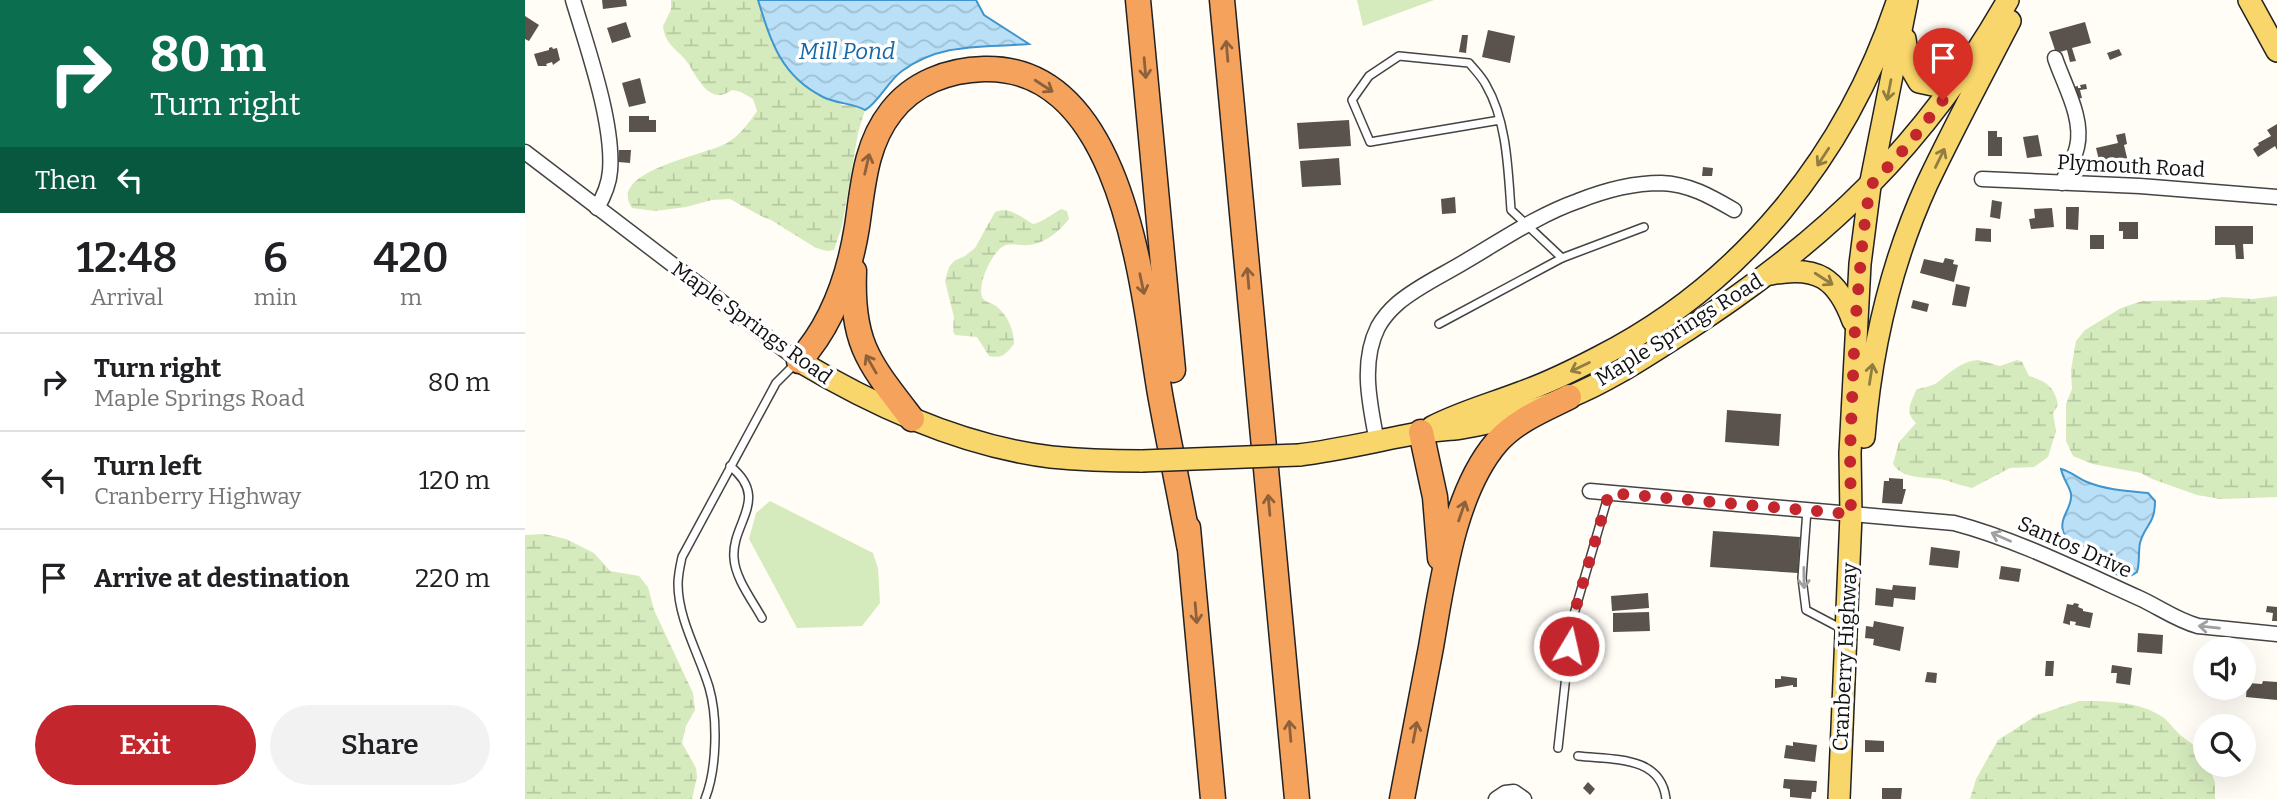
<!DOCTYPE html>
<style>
:root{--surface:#fff;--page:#f2f2f2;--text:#202124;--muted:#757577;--line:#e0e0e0;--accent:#c4262e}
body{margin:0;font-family:Bitter,serif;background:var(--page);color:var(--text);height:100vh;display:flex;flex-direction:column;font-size:26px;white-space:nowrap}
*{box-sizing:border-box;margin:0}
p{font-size:23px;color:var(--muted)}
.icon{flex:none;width:38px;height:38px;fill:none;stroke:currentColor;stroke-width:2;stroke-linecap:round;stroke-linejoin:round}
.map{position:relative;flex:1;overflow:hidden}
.sheet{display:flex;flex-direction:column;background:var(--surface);width:525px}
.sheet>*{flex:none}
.top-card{background:#0b6e4f;color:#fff;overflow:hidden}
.buttons{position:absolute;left:1668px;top:637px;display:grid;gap:14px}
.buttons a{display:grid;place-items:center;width:63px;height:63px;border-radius:50%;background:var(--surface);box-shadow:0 7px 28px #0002;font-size:35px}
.pin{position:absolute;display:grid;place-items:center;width:60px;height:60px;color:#fff;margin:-72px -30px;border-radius:50% 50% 50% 0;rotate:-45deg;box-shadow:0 0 7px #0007}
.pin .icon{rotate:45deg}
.me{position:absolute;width:77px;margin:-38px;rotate:9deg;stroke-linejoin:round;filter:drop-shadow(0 0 5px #0008)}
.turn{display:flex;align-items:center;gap:24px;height:147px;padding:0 35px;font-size:32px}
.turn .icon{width:91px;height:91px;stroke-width:2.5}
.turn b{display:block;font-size:49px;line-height:60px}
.then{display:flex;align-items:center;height:66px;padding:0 35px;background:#0003;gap:14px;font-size:26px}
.eta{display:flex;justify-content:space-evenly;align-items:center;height:119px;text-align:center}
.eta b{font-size:42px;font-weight:600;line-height:49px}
.cta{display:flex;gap:14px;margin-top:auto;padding:14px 35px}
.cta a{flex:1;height:80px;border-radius:42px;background:var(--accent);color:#fff;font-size:28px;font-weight:600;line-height:80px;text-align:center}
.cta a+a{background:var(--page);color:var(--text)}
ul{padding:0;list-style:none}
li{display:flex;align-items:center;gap:21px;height:98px;padding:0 35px;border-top:2px solid var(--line)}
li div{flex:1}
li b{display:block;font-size:26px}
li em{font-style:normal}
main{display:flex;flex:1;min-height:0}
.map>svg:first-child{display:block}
</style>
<main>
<section class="sheet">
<div class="top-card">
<div class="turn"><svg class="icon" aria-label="right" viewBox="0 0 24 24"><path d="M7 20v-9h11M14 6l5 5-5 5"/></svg><div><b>80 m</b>Turn right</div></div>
<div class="then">Then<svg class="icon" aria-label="left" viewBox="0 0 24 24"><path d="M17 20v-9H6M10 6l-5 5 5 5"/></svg></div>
</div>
<div class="eta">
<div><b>12:48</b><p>Arrival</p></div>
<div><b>6</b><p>min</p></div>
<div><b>420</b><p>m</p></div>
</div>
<ul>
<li><svg class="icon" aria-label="right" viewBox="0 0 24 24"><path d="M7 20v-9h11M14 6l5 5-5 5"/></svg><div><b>Turn right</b><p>Maple Springs Road</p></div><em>80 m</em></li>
<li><svg class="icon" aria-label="left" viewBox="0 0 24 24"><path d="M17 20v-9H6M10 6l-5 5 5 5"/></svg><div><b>Turn left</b><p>Cranberry Highway</p></div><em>120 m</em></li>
<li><svg class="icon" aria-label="arrive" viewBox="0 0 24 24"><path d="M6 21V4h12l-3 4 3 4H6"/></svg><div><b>Arrive at destination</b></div><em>220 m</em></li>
</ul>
<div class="cta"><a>Exit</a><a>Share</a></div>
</section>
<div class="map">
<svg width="1752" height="799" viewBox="0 0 1752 799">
<defs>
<pattern id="wetland-marsh" width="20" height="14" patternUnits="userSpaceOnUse" patternTransform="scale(1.75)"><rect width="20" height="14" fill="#d5ebbd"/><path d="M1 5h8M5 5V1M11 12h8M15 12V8" fill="none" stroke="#b6c8a1"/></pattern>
<pattern id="water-waves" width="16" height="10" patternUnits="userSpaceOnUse" patternTransform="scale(1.75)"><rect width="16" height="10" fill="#b9e0f7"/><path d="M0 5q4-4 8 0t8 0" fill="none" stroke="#9ebfd3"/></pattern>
</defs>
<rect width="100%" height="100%" fill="#fffdf5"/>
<g fill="#d5ebbd">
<path d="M832,0H909L838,26Z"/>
<path d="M245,501L348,553L353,568L355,603L337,626L272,628L224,539L231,513Z"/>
</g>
<g fill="url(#wetland-marsh)">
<path d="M146,0H233L247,44L317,105H332L340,110L333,133L317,226L309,250L302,251L291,248L246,220L236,216L205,199L187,200L161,207L130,211L107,208C81,171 182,155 202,143C214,136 224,123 232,111L228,99L216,92L207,90C182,108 171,72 159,58C149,48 139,41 138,26L146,10Z"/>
<path d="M536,209L542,211L544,219C535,231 519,244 503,245C496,246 489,243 481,245C468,249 452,284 457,297C459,302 467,303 471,306C483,315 489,331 489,344C481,354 477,359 464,356L452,337L430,335L428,331L429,317L420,281L424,267L429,261L440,256L450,248L470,212C484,206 496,217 508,224C518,222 527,214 536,209Z"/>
<path d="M1752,296V497L1696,499L1672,495L1627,479L1616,473L1568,464L1548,456L1541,441V404L1547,389L1546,370L1551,341L1560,330L1596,308L1617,301L1682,300L1698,297L1728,299Z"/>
<path d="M1453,360L1475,366L1492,360L1497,362L1504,376C1521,381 1530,387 1533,405L1528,413L1531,431L1523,457L1509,467L1485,468L1447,488C1438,486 1429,483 1420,480C1403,476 1379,481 1368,464L1374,442L1391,423C1379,411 1386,404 1391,390C1398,387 1406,387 1413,382C1425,372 1437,361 1453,360Z"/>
<path d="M19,534L41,539L69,553L85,571L114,576L123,587L129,610L168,693L170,710L161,726L157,743L171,768L172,777L167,799H0V535Z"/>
<path d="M1554,701C1583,701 1615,701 1639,718C1645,723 1649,729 1654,734C1661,740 1669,745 1677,750L1680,765H1683L1690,782V799H1445L1451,779L1473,740L1512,715Z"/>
</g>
<g fill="url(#water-waves)" stroke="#3f96cf" stroke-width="2">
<path d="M233,0H451L459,15L504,44C457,48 417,42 377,71C363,81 353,103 340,110C328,103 312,104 298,97C256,76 246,42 233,0Z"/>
<path d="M1536,469C1547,472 1552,478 1562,482C1582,490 1601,491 1623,493L1630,501C1630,525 1620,524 1615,543C1613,553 1615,563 1612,572C1608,575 1603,578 1597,576C1581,573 1572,554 1559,546C1550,541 1541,543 1538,531C1534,517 1548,507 1546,494C1545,487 1538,479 1536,469Z"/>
</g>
<g fill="#5a524d">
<path d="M77,0H101L102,6L78,9Z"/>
<path d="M0,16L14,25L4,41L0,39Z"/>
<path d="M101,22L106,37L87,43L82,28Z"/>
<path d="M1560,22L1566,43L1547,48L1551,61L1545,62L1542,50L1531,53L1524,32Z"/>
<path d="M963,30L990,36L985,63L957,57Z"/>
<path d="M937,35H943L941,53L934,52Z"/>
<path d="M27,47L28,49L32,48L35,60L28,65L27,62L21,64L22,66H13L9,54L24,50V48Z"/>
<path d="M1594,49L1597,55L1585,60L1582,53Z"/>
<path d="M115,78L121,103L104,107L97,83Z"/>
<path d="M1561,84L1562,89L1555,90L1557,98L1550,99L1548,87L1553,86V88H1556L1555,85Z"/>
<path d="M104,116H124V120H131V132H104Z"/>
<path d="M824,120L826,146L774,149L772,123Z"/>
<path d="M1752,124V150L1750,146L1733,157L1728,149L1734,145L1733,143L1746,136L1742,130Z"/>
<path d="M1463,131H1472V137H1477V156H1463Z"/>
<path d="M1600,133L1602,144L1599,145L1603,162L1576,168L1571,148L1593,143L1591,135Z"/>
<path d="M1513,135L1517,156L1502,158L1498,137Z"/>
<path d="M94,150H106L105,163L93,162Z"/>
<path d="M814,158L816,185L777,187L775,161Z"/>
<path d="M1178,167L1188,168L1187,176H1177Z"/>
<path d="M930,197L931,213L917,214L916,199Z"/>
<path d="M1467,200L1477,202L1475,219L1465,217Z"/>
<path d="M1541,207H1554L1553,230L1541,229Z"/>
<path d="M1527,208L1529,227L1506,229L1504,219L1510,218L1509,209Z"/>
<path d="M1594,222H1613V239H1598V231H1594Z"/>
<path d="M1690,226H1728V244H1718L1719,259H1711L1710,245H1690Z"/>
<path d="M1451,228L1466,229V242L1450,241Z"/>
<rect x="1565" y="235" width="14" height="14"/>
<path d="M1420,258L1429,260L1428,264L1433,265L1429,282L1395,273L1399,259L1418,263Z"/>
<path d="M1431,284L1445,287L1441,307L1427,305Z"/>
<path d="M1388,300L1404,304L1402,312L1386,308Z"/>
<path d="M1202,410L1256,414L1254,446L1200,442Z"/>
<path d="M1364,478L1378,479V489H1381L1377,504L1357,503L1359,481H1364Z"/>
<path d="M1188,531L1275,537L1273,573L1185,567Z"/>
<path d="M1406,547L1435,551L1433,568L1404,565Z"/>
<path d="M1476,566L1496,569L1494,582L1474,579Z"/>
<path d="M1368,585L1391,587L1390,600L1369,598L1368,607L1350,605L1351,588L1367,590Z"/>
<path d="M1123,593L1124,608L1087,611L1086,596Z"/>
<path d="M1549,603L1554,604L1553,607L1558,609V611L1568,613L1565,628L1550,625L1551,622L1545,621V625L1538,623L1542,604L1548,605Z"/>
<path d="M1742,606L1752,607V621H1747L1748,613L1741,612Z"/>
<path d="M1124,612L1125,631L1088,632V613Z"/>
<path d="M1349,621L1379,627L1375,651L1348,645L1349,639L1340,638L1341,626L1348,627Z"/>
<path d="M1613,633L1638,635L1637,654L1612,652Z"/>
<path d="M1521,661H1529L1528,676H1520Z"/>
<path d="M1587,665L1607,668L1605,685L1591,683L1592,673H1586Z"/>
<path d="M1402,672L1412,673L1411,683L1400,682Z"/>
<path d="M1256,676L1272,678V687H1268V685L1250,688V679H1256Z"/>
<path d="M1738,681L1752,682V700L1721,697L1722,683L1737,684Z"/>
<path d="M1340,740L1359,741V752H1340Z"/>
<path d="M1268,742L1292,745L1290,762L1259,758L1261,745L1268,746Z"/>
<path d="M1259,779L1292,781L1291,792H1287L1286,799L1265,797V789L1258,788Z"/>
<path d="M1063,782L1070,789L1065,795L1058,788Z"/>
<path d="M1357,788H1377L1376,799H1357Z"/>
</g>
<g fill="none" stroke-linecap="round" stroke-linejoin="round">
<defs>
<g id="service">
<path d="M975,120L845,142L827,100L844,76L874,56L944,63C950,70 957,77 961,85C982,121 983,169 986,210L1037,258L1119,227"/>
<path d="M914,324L1037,258"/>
<path d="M205,466C246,499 206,523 209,558C210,578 227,600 237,618"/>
<path d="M1282,510L1277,578L1281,610L1319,630"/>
<path d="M1033,748L1047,621L1084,493"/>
<path d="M1053,756C1087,760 1136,755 1141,799"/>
<path d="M180,799C192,769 193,718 184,687C174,654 153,619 153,584C153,575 155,566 157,557L251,383L270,364"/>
</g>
<g id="minor">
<path d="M48,0C62,47 89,123 85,171C84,185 79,196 72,208"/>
<path d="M1530,58C1539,85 1559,118 1552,147C1549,160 1542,171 1537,183"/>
<path d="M0,152L274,361"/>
<path d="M1457,179L1615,186L1752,197"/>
<path d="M852,442C845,405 835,363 853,327C858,318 865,310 873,303C893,286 918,275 941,261C977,240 1013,215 1053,201C1078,191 1108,183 1136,183C1164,184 1185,196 1209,210"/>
<path d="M1065,491L1429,523C1493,540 1554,571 1614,598C1634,607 1651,620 1673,626L1752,634"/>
<path d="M971,799L980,793L989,792L999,799"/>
</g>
<g id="primary">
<path d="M1724,0L1752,51"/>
<path d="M1380,39L1384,65L1394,82L1408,85L1430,84"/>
<path d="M1246,274C1292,265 1312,278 1328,321"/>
<path d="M274,361C351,407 436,446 526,457C556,460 587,461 617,461"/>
<path d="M907,427C936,412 966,404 997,392C1023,383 1049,370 1074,357C1217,284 1320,156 1371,5"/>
<path d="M1339,437C1346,350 1366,263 1402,184C1428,129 1457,75 1485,21"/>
<path d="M774,455C815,450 854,440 894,433C908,430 922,430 936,428C971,423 1009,410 1042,398C1085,381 1124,354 1162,330C1300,241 1401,144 1483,0"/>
<path d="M1314,799L1326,515L1325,453L1335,264L1345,186L1382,0"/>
</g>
<g id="motorway">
<path d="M613,0L648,370"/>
<path d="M697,0L772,799"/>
<path d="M329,271C326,344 344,363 387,419"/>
<path d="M274,361C307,325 324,276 332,227C338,187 340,145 366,112C388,83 423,70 459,69C601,65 618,295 635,394C644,444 655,495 664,545"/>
<path d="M896,432L910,497L915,558"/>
<path d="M663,528L688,799"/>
<path d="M877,799C887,748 896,698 906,647C917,584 928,493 972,442C992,420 1018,410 1044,397"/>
</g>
</defs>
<use href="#service" stroke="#444" stroke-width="10"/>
<use href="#minor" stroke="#444" stroke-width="17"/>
<use href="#primary" stroke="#222" stroke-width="24"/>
<use href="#motorway" stroke="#222" stroke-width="27"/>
<use href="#service" stroke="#fff" stroke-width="7"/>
<use href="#minor" stroke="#fff" stroke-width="14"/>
<use href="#primary" stroke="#f9d66b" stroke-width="21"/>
<use href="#motorway" stroke="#f5a25d" stroke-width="24"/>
<defs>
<path id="primary-bridge" d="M617,461L774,455"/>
</defs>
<use href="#primary-bridge" stroke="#222" stroke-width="24" stroke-linecap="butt"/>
<use href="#primary-bridge" stroke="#f9d66b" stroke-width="21"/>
</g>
<defs><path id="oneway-shaft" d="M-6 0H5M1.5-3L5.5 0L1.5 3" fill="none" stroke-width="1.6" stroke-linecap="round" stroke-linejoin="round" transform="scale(1.75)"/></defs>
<g stroke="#8e613b">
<use href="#oneway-shaft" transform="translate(702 51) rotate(-95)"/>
<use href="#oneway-shaft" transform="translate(620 68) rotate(85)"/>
<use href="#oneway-shaft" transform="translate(519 86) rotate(33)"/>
<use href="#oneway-shaft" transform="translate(342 164) rotate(-77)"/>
<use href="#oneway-shaft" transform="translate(723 278) rotate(-95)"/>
<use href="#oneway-shaft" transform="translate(617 284) rotate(78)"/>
<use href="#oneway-shaft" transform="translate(346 364) rotate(-120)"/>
<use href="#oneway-shaft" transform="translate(744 505) rotate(-95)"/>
<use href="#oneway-shaft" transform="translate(937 511) rotate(-71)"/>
<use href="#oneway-shaft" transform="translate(671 613) rotate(85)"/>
<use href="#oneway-shaft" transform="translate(765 731) rotate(-95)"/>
<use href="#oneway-shaft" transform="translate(890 732) rotate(-79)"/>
</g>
<g stroke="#917d42">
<use href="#oneway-shaft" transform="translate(1364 90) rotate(101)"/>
<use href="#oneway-shaft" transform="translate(1298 157) rotate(123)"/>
<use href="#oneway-shaft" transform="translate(1415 158) rotate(-64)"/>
<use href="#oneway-shaft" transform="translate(1299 279) rotate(33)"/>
<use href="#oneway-shaft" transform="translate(1055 367) rotate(154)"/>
<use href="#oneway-shaft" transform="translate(1346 374) rotate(-81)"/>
</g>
<g stroke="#a0a0a0">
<use href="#oneway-shaft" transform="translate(1476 537) rotate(-156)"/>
<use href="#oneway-shaft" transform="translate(1279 578) rotate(89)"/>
<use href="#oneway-shaft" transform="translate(1684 627) rotate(-174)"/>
</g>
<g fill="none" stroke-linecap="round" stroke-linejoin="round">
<path stroke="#c4262e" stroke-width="12" stroke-dasharray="0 21.6" d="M1044,646L1047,621L1084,493L1326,514L1325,453L1330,326L1338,236L1345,186L1384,144L1418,100"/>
</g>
<g text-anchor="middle" stroke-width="7" stroke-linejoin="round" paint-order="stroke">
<g font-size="21" fill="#111" stroke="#fff">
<text transform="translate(1606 166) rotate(3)" y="7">Plymouth Road</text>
<text transform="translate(227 323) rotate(36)" y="7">Maple Springs Road</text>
<text transform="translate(1154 330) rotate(-32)" y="7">Maple Springs Road</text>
<text transform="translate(1550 547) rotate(24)" y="7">Santos Drive</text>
<text transform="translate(1320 657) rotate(-87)" y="7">Cranberry Highway</text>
</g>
<g font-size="23" font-style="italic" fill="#1768a6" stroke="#fff">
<text x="322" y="59">Mill Pond</text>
</g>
</g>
</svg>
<div class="buttons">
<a><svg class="icon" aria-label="sound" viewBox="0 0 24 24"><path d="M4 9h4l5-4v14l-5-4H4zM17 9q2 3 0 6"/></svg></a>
<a><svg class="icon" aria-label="search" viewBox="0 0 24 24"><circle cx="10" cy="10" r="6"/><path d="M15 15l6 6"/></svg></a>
</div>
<div class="pin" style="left:1418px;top:100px;background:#d93025"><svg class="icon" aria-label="arrive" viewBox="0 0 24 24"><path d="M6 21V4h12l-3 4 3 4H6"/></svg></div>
<svg class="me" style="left:1044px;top:646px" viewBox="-20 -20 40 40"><circle r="17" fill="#c4262e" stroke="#fff" stroke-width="3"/><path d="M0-11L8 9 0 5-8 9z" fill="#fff"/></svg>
</div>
</main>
